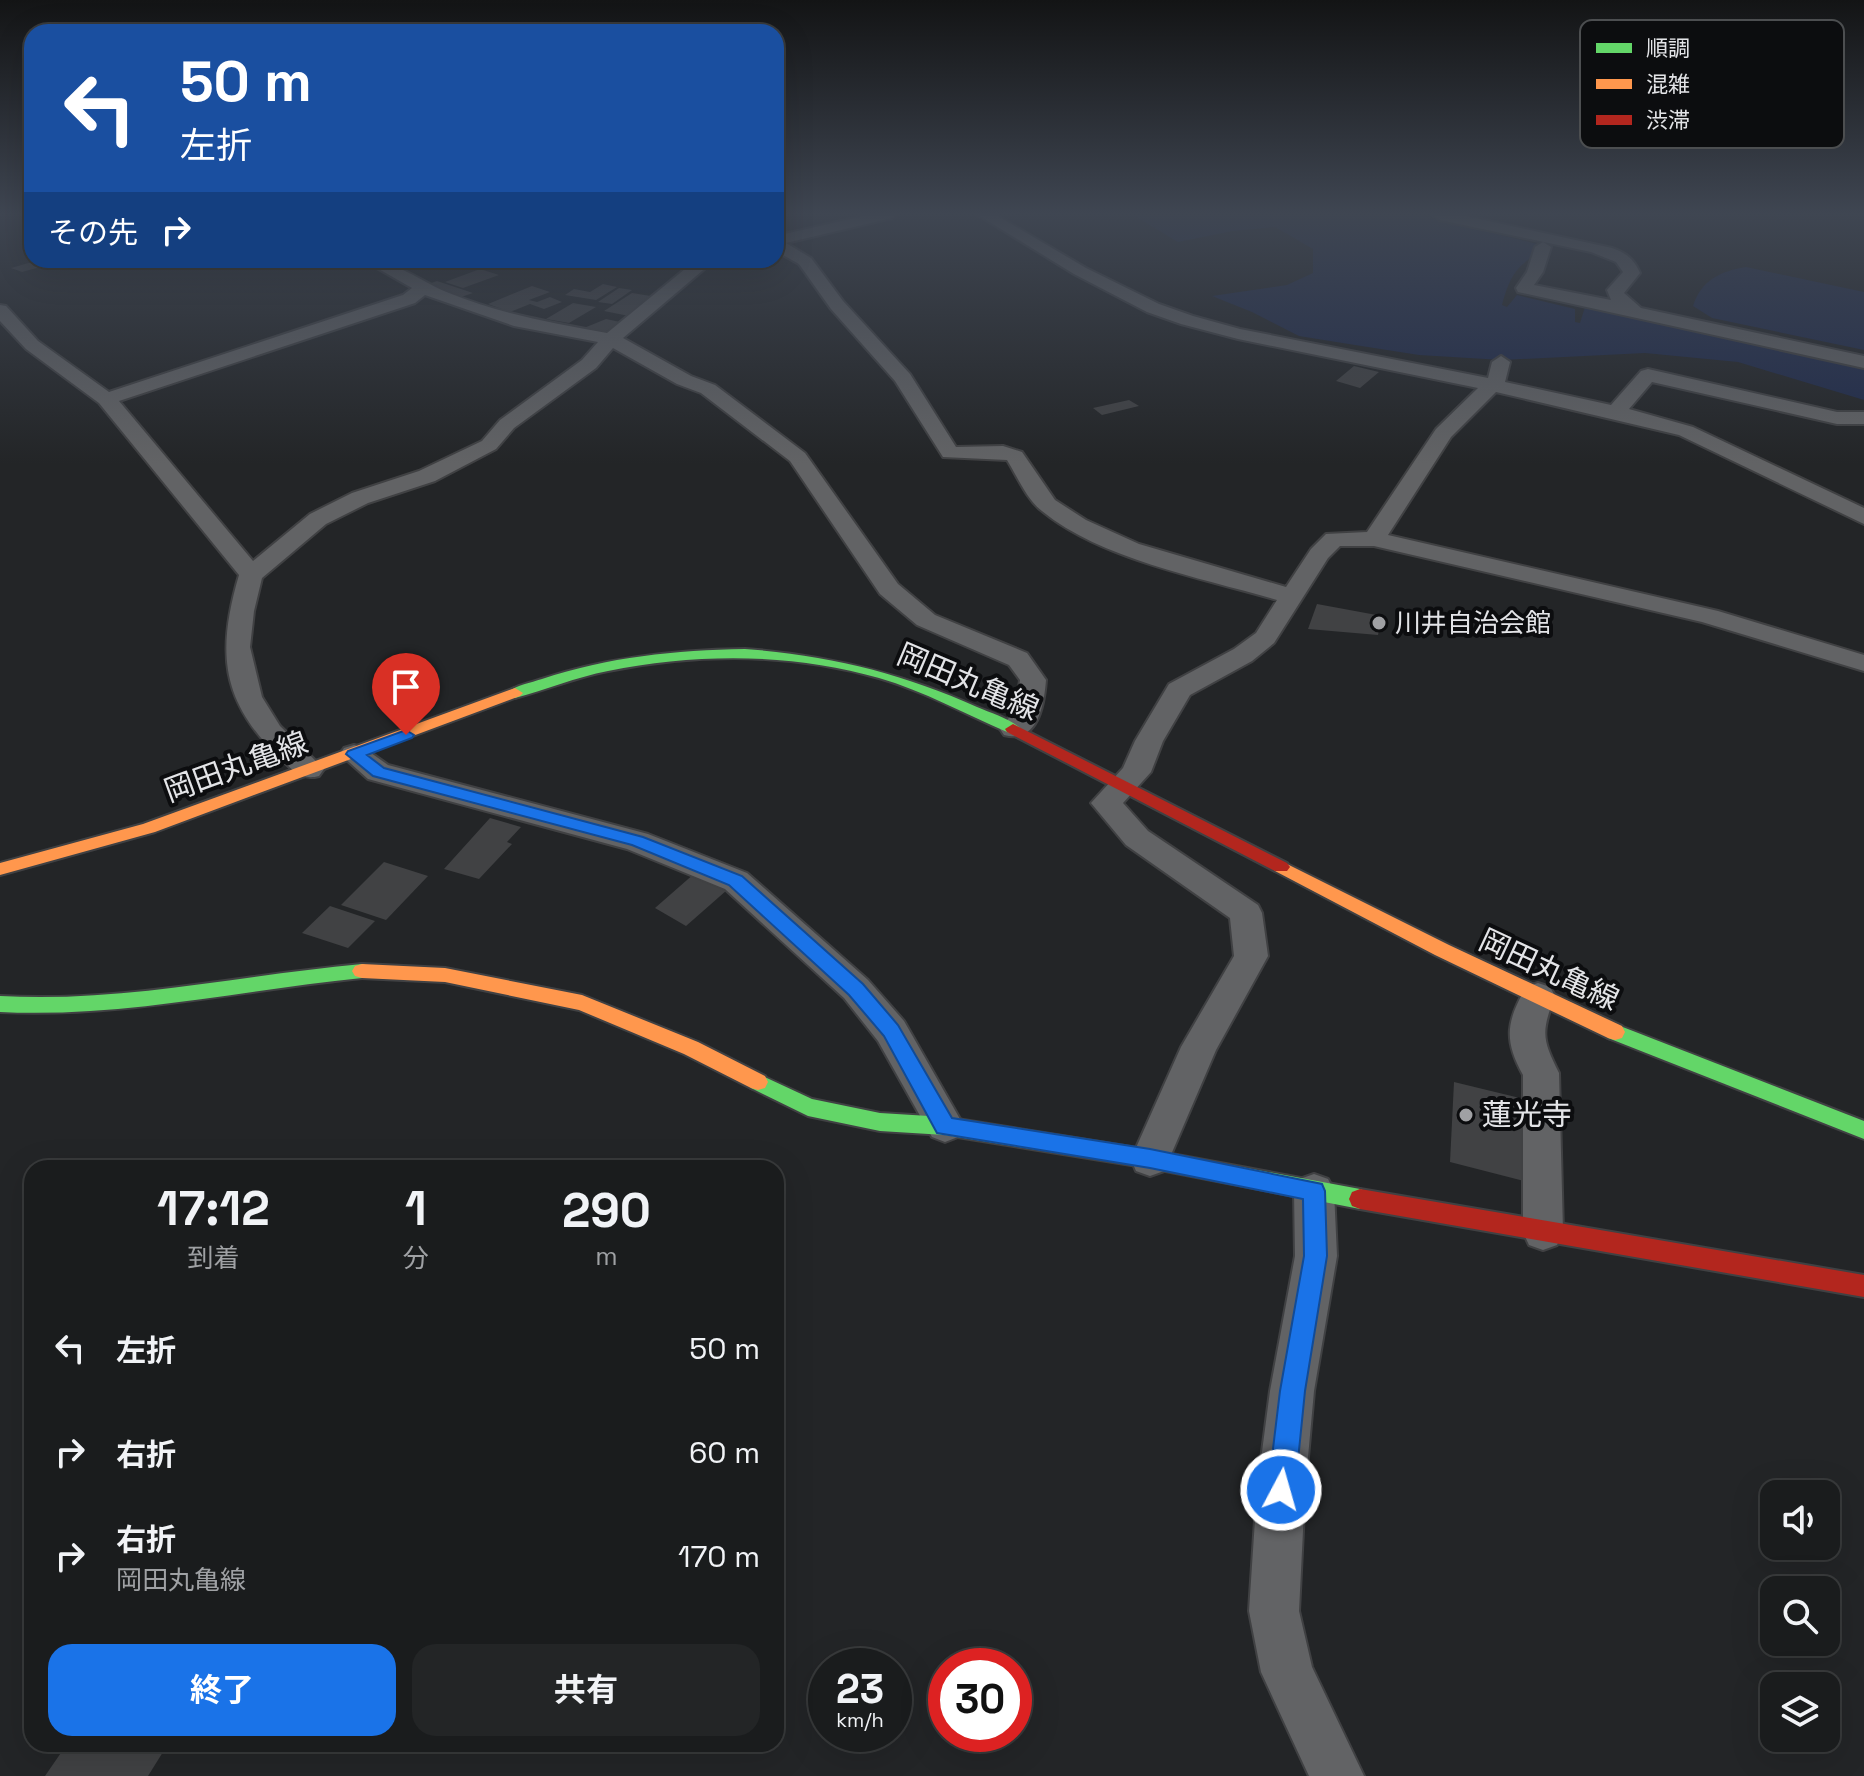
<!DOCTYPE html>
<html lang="ja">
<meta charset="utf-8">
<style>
:root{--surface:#1a1c1d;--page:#232526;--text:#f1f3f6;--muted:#9fa1a4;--line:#383a3b;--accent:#1a73e8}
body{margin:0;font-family:"Space Grotesk","Noto Sans JP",sans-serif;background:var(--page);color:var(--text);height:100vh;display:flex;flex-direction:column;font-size:30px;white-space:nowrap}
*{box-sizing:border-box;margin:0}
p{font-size:26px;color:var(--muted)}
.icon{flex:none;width:44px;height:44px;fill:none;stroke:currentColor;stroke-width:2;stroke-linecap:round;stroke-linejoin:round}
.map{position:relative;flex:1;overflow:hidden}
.panel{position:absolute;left:24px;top:1160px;width:760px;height:592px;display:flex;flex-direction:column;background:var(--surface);border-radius:24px;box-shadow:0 8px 32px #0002,0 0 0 2px var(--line)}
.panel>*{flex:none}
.top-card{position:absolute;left:24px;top:24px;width:760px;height:244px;border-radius:24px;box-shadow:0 8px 32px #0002,0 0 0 2px var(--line);background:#1a4fa0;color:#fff;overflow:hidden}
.tools{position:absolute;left:1760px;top:1480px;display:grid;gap:16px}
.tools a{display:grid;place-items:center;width:80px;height:80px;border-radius:16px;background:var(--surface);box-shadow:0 8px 32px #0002,0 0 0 2px var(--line);font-size:40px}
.speed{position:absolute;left:808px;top:1648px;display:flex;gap:16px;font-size:40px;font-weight:700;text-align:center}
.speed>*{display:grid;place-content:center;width:104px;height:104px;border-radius:50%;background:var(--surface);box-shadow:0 8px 32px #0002,0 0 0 2px var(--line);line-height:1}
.speed small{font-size:20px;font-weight:400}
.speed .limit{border:12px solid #d22;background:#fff;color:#111}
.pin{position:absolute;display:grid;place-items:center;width:68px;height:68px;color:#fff;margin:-82px -34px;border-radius:50% 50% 50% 0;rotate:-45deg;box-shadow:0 0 8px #0007}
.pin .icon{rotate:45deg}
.me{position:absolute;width:88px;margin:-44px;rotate:6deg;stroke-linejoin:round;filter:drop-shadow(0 0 6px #0008)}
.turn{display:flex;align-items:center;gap:28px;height:168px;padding:0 24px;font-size:36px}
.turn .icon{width:104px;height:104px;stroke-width:2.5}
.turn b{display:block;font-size:56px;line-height:68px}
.then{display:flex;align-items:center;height:76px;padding:0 24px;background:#0003;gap:16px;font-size:30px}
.eta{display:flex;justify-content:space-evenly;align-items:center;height:136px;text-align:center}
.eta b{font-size:48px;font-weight:700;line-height:56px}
.cta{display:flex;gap:16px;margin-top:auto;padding:16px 24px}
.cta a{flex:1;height:92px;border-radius:24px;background:var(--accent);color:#fff;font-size:32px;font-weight:700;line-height:92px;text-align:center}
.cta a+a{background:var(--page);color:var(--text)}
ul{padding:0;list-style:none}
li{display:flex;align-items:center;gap:24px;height:104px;padding:0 24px}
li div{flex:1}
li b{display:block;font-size:30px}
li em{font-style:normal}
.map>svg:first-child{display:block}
</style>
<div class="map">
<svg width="1864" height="1776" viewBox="0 0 1864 1776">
<rect width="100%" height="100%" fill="#232527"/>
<g fill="#202b4b">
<path d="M1133,215H1421L1549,247C1518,264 1511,272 1502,305L1507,307L1517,295L1575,309V322L1580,323L1585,307C1637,314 1685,330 1736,341C1779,350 1822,358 1864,368V400L1738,362L1645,353L1502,360L1419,355L1355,345L1299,336L1252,312L1212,296L1287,285L1313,273V249L1275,227L1233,231L1178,242Z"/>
<path d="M1746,267L1864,292V350L1712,318L1693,306C1701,280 1721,271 1746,267Z"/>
</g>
<g fill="#414244">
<path d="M39,260L55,263L22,272L11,268Z"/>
<path d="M480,269L499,275L463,288L445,282Z"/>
<path d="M437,281L473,293L458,298L423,286Z"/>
<path d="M603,284L617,287L596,300L565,295L574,289L590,292Z"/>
<path d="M532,286L550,292L529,300L537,302L550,297L562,302L544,309L530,304L510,312L488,304Z"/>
<path d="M619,288L632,290L612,304L598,302Z"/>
<path d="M632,293L657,297L629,316L604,311Z"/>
<path d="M573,303L596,307L569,323L546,319Z"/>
<path d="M606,319L620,322L602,334L579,330Z"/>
<path d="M1354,366L1379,372L1360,388L1336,381Z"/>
<path d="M1129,400L1139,406L1102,415L1093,408Z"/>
<path d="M1317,604L1382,616L1378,635L1308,629Z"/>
<path d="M490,818L521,827L507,842L512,844L479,879L444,869Z"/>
<path d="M384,862L428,876L386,920L341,905Z"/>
<path d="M695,873L727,890L686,926L655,908Z"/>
<path d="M330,906L375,921L348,948L302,933Z"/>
<path d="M1454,1082L1524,1099V1181L1450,1162Z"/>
<path d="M67,1744H168L148,1776H45Z"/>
</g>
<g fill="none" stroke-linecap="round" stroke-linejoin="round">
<defs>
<g id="street">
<path d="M868,215H895L892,218L786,243L811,258L843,301L910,374L956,447L1003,446L1022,452L1055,500L1086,520L1139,544L1286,587L1311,549L1326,534L1367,532L1436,429L1478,388L1238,339L1181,324L1147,312L1074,274L978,215H996L1086,268L1159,304L1193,316L1240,329L1488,378L1492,362L1501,356L1510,362L1505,382L1611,405L1641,371L1648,369L1837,412H1864V424H1837L1652,382L1629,409L1693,427L1864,508V524L1679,435L1496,392L1451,437L1388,535L1718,611L1864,655V671L1702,622L1374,546H1340L1328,558L1274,643L1252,661L1190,695L1163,741L1151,772L1123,803L1148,831L1258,905L1262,913L1268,956L1216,1050L1164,1171L1150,1176L1136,1171L1131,1159L1181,1047L1234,956L1230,918L1126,845L1091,803L1123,768L1135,741L1169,684L1234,649L1256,633L1277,600C1203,578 1102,560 1042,511C1027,500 1017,476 1007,460L943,457L895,381L831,309L799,264L776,251V236Z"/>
<path d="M1433,215H1461L1612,248C1626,253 1634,259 1640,273L1624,293L1641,308L1864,356V368L1518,292L1516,288L1527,272L1535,247L1543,242L1551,247L1543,272L1534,285L1611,300L1607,290L1623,272L1616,262L1591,252L1440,220Z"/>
<path d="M363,260C396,260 419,281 449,293C500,314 554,323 607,333L696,260H715L623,338L691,376L715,385L805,453L898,584L935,615L1027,653L1046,680C1044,705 1038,744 1004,735L1000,729L1016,709L1020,680L1009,665L917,625L880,594L790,461L701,393L677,384L613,348L596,368L514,428L496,449L435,481L368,503L326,524L262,578L254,611L250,647L262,697L280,726L324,769L319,776C300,781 292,769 278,756C220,700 217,650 239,575L99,403L26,349L0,321V305L6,306L38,341L109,392L403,295L412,288ZM425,295L514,326L598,342L582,360L500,420L482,441L419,471L352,493L310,514L253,561L119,401L415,303Z"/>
<path d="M354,745L364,748L388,765L648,834L747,873L868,980L904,1021L964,1126L958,1137L945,1142L932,1137L878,1041L844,998L725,889L627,849L368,779L340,754L344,748Z"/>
<path d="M1538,983L1550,987L1555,996C1541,1032 1542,1039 1559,1073L1563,1232L1557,1245L1543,1250L1529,1245L1523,1232V1075C1503,1039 1507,1021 1526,987Z"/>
<path d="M1314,1174L1328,1179L1334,1191L1337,1256L1314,1391L1305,1490L1299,1611L1312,1667L1364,1776H1309L1261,1672L1249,1611L1257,1490L1270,1391L1295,1256L1294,1191L1300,1179Z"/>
</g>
<g id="fast">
<path d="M745,649C828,655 902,673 977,707C991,713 1011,719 1021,729L1013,734L1007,732C965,714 924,691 879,678C791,653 698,653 608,671C576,677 546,690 515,698L507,693C516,685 530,683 542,679C608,657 676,650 745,649Z"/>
<path d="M362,964L369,966L372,971L369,976L362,978C241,990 122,1018 0,1012V996C122,1003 241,975 362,964Z"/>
<path d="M1615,1024L1864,1121V1139L1608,1038L1605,1032L1608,1026Z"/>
<path d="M758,1074L812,1099L880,1113L945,1117L1150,1150L1360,1189L1368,1192L1371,1199L1368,1206L1360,1209L1150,1168L945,1135L880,1131L808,1116L751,1088L748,1082L751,1076Z"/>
</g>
<g id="slow">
<path d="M515,688L523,693L520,696L155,832L0,875V863L143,824Z"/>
<path d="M1281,861L1449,945L1622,1026L1625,1032L1622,1038L1615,1040L1608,1038L1435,955L1275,871L1272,867L1275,863Z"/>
<path d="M362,964L445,968L582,995L698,1042L765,1076L768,1082L765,1088L758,1090L751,1088L684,1054L579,1010L445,982L362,978L355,976L352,971L355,966Z"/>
</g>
<g id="jam">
<path d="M1013,724L1287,863L1290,867L1287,871H1275L1007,732L1005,729Z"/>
<path d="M1360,1189L1864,1275V1297L1360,1209L1352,1206L1349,1199L1352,1192Z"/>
</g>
</defs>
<use href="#street" stroke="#404143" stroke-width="4"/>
<use href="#fast" stroke="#404143" stroke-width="4"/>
<use href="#slow" stroke="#404143" stroke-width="4"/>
<use href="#jam" stroke="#404143" stroke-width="4"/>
<use href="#street" fill="#626365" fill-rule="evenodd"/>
<use href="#fast" fill="#63d668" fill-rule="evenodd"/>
<use href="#slow" fill="#ff974d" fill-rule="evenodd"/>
<use href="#jam" fill="#b3261e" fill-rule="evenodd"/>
</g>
<linearGradient id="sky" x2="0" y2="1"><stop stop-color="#131415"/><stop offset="0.46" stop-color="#3f4652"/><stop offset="1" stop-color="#3f4652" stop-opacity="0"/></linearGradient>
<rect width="1864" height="464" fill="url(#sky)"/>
<path fill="#1a73e8" stroke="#114b97" stroke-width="2" d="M406,730L414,735L412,738L367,755L384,768L643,837L742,876L863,984L898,1025L952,1118L1150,1149L1322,1184L1325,1191L1327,1256L1305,1391L1295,1490L1291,1499L1281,1503L1272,1499L1268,1490L1280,1391L1304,1256L1303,1199L1150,1168L937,1133L884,1036L849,995L729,885L632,845L373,776L346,754L348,751Z"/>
<g fill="#a0a1a4" stroke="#0c0d0f" stroke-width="3">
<circle cx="1379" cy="623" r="8"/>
<circle cx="1466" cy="1115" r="8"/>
</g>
<g text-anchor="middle" stroke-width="8" stroke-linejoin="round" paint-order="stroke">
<g font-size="26" fill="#e3e4e7" stroke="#0c0d0f" text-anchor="start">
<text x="1395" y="632">川井自治会館</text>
</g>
<g font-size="30" fill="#e3e4e7" stroke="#0c0d0f">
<text transform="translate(968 682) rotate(23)" y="10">岡田丸亀線</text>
<text transform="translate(236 767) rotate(-20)" y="10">岡田丸亀線</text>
<text transform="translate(1549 970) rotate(25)" y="10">岡田丸亀線</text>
</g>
<g font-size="30" fill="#e3e4e7" stroke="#0c0d0f" text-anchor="start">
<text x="1482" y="1125">蓮光寺</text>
</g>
</g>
<rect x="1580" y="20" width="264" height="128" rx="12" fill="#0c0d0f" stroke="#4c4e50" stroke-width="2"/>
<rect x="1596" y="43" width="36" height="10" fill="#63d668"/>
<rect x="1596" y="79" width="36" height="10" fill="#ff974d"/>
<rect x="1596" y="115" width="36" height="10" fill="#b3261e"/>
<g font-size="22" fill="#e3e4e7">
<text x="1646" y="56">順調</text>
<text x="1646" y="92">混雑</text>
<text x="1646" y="128">渋滞</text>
</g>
</svg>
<div class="tools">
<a><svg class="icon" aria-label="sound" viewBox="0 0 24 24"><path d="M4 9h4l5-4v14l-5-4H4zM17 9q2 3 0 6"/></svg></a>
<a><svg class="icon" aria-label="search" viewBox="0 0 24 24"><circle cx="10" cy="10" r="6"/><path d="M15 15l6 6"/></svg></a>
<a><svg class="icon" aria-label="layers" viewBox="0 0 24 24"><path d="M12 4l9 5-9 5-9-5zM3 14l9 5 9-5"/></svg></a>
</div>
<div class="speed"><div>23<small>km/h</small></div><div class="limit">30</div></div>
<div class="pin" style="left:406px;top:735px;background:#d93025"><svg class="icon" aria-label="arrive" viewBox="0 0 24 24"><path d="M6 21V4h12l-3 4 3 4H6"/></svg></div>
<svg class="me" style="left:1281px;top:1490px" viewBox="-20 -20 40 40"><circle r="17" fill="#1a73e8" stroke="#fff" stroke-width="3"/><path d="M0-11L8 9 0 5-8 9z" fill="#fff"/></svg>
<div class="top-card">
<div class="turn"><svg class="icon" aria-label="left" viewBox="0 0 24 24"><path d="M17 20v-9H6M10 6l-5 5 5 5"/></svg><div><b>50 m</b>左折</div></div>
<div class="then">その先<svg class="icon" aria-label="right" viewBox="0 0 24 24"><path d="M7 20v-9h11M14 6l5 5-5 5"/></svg></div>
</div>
<section class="panel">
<div class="eta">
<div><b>17:12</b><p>到着</p></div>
<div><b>1</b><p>分</p></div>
<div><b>290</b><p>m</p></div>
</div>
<ul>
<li><svg class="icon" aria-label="left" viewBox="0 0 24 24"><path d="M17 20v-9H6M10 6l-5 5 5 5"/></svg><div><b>左折</b></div><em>50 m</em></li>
<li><svg class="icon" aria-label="right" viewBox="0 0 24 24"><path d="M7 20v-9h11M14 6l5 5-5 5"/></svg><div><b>右折</b></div><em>60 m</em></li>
<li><svg class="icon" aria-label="right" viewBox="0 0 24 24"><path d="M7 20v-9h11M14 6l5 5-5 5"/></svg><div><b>右折</b><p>岡田丸亀線</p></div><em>170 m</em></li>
</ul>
<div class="cta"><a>終了</a><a>共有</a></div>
</section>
</div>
